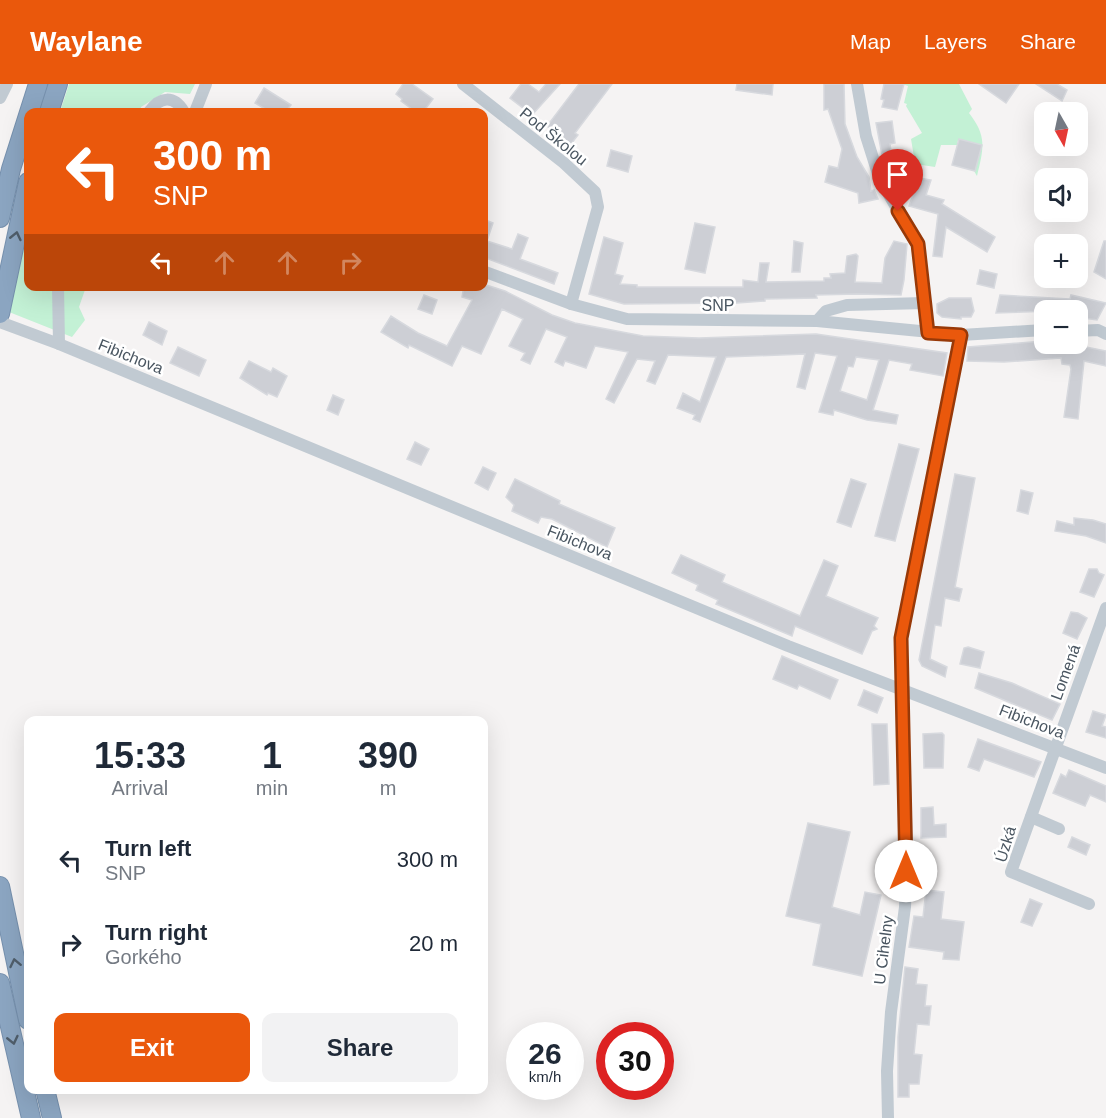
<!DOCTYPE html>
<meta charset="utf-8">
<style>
:root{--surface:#fff;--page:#f2f2f3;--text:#1f2937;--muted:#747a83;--accent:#ea580c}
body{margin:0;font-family:Helvetica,sans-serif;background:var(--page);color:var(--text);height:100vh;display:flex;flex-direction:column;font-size:22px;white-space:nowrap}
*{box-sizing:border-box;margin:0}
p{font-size:20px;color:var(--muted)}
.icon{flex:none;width:33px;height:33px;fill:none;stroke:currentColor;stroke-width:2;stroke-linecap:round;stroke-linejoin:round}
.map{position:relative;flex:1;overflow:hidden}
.drawer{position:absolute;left:24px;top:632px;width:464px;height:378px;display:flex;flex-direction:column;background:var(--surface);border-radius:12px;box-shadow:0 6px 24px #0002}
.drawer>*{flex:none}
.banner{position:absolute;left:24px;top:24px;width:464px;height:183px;border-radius:12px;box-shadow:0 6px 24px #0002;background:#ea580c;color:#fff;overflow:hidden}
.needle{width:39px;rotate:171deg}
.fabs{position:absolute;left:1034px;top:18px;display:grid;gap:12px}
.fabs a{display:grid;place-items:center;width:54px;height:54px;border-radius:12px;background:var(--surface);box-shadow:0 6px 24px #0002;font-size:30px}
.speed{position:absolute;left:506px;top:938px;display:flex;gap:12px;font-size:30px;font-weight:700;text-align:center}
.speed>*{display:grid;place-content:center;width:78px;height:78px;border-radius:50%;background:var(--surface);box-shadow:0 6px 24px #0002;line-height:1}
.speed small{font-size:15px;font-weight:400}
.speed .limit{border:9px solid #d22;background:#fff;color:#111}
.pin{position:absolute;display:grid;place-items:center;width:51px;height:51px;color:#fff;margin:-62px -26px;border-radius:50% 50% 50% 0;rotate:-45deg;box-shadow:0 0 6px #0007}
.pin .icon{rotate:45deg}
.me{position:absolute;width:66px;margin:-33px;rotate:0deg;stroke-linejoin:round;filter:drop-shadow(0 0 4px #0008)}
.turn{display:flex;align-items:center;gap:21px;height:126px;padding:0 30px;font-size:27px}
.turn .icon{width:78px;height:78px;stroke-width:2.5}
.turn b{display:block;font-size:42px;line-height:51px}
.lanes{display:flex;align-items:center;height:57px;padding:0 30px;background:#0003;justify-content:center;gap:30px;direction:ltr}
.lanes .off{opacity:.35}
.eta{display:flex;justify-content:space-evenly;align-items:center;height:102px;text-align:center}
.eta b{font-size:36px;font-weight:700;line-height:42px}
.button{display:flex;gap:12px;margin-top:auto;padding:12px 30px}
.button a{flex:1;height:69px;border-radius:12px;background:var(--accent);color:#fff;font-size:24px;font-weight:700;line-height:69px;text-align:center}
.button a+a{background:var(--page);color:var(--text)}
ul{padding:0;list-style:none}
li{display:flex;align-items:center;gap:18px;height:84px;padding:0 30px}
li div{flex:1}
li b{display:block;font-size:22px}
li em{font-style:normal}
header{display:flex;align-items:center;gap:36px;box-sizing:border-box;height:84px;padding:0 30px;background:var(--accent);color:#fff}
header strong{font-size:28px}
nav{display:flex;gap:33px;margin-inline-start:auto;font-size:21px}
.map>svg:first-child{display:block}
</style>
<header>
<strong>Waylane</strong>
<nav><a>Map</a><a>Layers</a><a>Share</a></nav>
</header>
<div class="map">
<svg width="1106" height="1034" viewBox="0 0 1106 1034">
<rect width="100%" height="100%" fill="#f5f3f3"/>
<g fill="#c3f1d5">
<path d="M69,0H195L190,10L165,8L141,23L140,28H60Z"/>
<path d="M902,0H959L972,25L969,29C987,52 984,64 977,92L974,87L981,62L958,56L957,61H941L935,83L909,79V76L914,73L911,55L922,49L906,22L907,20L904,19L908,2Z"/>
<path d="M28,138V202L86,203L79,223L85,236L72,253L9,228Z"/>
</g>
<g fill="#cdcfd5" stroke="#d7d9de" stroke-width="1.5" fill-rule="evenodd">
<path d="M403,0H412L433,15L423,28H416L401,17L402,15L396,10Z"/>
<path d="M521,0H528L539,8L546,0H560L532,31L510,14Z"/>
<path d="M579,0H612L575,49L578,51L571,60L547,42Z"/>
<path d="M737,0H773L772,11L736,6Z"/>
<path d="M824,0H844L845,40L857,73L869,93L871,107L874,106L878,115L859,119L858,109L825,98L829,82L838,84L842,65L828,25L824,26Z"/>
<path d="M884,0H904L897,26L882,23L884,16L881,15Z"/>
<path d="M979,0H1019L1006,19Z"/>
<path d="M1036,0H1057L1067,6L1062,17Z"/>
<path d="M264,4L291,21L285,28H270L255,19Z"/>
<path d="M892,37L895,59L890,60L893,82H884L876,39Z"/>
<path d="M959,55L982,61L975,87L952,81Z"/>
<path d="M611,66L632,72L628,88L607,82Z"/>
<path d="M898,90L931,96L926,111L944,116L942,120L995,153L987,168L946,143L942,173L933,172L938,130L909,122L916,103L896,99Z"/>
<path d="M483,135L493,139L487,157L512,165L518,150L528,154L520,175L558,189L554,200L483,173Z"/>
<path d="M695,139L715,143L705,189L685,185Z"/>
<path d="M604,153L623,159L615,190L623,192L620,200L637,201V203H743V196L758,198L760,179H769L766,198L824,197V194H831L830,190L845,189L847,172L856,170L858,172L855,198L882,199L885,174L894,157L907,160L904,196L901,211L857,210L816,211L817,214L765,215V217L737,219L624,220L589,210Z"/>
<path d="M794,157L803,159L800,188H792Z"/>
<path d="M1104,157H1106V195L1094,188Z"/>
<path d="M980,186L997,190L994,204L977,200Z"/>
<path d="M483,200L505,207L552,231L575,239L643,252L699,254L816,250L947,269L943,292L910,286L912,280L889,276L873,326L898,331L896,340L867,336L834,326L833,331L819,328L837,272L815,269L805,305L797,303L805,270L726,273L700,338L693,335L695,331L677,324L683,309L700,318L716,273L668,271L655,300L647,297L655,277L637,275L614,319L606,315L628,268L595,262L586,284L565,277L563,282L555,278L567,253L546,245L530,280L521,276L525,269L509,262L523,235L502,225L481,270L462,262L452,282L409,261L408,264L381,248L391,232L418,249L447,262L472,216L462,213L464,202H483ZM856,273L879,276L867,316L840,307L848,282L853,283Z"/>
<path d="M424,211L437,216L432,230L418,225Z"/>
<path d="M1000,211L1070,215L1071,211L1106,219L1097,236L1077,233V226L996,229Z"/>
<path d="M949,214H971L974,227L971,233H961V235L942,233L937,229V220Z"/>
<path d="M149,238L167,247L162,261L143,251Z"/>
<path d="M1044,257V260H1071L1106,267V282L1084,277L1078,335L1064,333L1071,285L1070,281L1062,280L1061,274L1004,278L967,277L968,263Z"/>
<path d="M178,263L206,276L199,292L170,279Z"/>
<path d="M249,277L271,288L273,284L287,292L277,313L268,309L267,311L240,294Z"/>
<path d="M333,311L344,316L338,331L327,326Z"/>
<path d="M415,358L429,365L421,381L407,375Z"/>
<path d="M899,360L919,365L895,457L875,452Z"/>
<path d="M483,383L496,389L488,406L475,399Z"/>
<path d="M955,390L975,394L955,503L962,505L959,517L945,514L941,542L935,541L930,575L947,583L945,593L922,582L919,576Z"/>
<path d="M515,395L560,417L559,420L615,444L607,463L552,435L541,433L538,439L512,427L514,421L506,413Z"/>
<path d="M851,395L866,400L851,443L837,438Z"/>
<path d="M1021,406L1033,409L1028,430L1017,427Z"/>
<path d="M1074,434L1093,436L1106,440V459L1086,452L1055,447L1057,437L1074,441Z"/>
<path d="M681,471L725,491L722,498L800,532L824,476L838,482L826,512L878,534L874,542L877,545L872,547L862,570L795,542L792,552L716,520L718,516L696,506L698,501L672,489Z"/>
<path d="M1089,485H1097L1099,489L1104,491L1094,513L1080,508Z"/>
<path d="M1071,528L1078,529L1087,534L1077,555L1063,549Z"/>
<path d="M968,563L984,568L980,584L960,580L964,564Z"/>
<path d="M782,572L838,596L830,615L799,601L797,605L773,595Z"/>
<path d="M979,589L1012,599L1060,620L1052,636L975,604Z"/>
<path d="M864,606L883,614L877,629L858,621Z"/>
<path d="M1093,627L1106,631L1102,642L1106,643V654L1086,648Z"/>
<path d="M872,640H887L889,700L874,701Z"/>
<path d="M942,649L944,651L943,684H924L923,650Z"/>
<path d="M978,655L1041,678L1034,693L984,675L979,687L968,683Z"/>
<path d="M1069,686L1106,702V718L1090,711L1085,722L1053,709L1061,690L1066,693Z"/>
<path d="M933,723L934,741L946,740V753L921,754V724Z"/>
<path d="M808,739L850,748L832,823L860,831L865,808L881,811L862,892L813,881L821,840L786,832Z"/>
<path d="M1072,753L1090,761L1086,771L1068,763Z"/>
<path d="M926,806L944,808L941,835L964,838L959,876L943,875L944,868L909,863L914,832L923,833Z"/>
<path d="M1030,815L1042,820L1032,842L1021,838Z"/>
<path d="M905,883L918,885L916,900L927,901L925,922H931L929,941L917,940L914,970L922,971L919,1000H909V1013H898V953Z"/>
</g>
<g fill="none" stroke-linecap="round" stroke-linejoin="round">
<defs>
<g id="highway">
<path d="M49,28L58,0"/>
<path d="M0,134L11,85L38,0"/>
<path d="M0,230L28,98"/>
<path d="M0,802L28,936"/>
<path d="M0,899L31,1034"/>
<path d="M45,1005L52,1034"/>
</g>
</defs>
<use href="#highway" stroke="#7690ad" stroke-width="20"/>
<g stroke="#c1cad2" stroke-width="12">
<path d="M463,0L564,79L595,108L598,123L571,220"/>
<path d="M857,0L866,52L879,93L917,160L928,249"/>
<path d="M0,14L7,0"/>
<path d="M149,28C160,12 174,11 184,28"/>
<path d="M195,28L206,0"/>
<path d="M483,187L571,220L627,235L817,237L961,251L1044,246"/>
<path d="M58,202L59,260"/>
<path d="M817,237L826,227L847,221L925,219"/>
<path d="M0,238L59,260L788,562L1106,684"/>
<path d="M1077,247L1098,246L1106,250"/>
<path d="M1031,733L1059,745"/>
<path d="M1089,820L1011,788L1106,524"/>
<path d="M888,1034L887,987L891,928L905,823L907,769L901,554L961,251"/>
</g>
<use href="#highway" stroke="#8ba5c1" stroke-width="18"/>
</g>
<defs><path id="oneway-chevron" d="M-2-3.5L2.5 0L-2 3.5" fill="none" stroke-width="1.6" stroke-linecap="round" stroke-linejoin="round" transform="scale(1.5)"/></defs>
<g stroke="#505e6b">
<use href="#oneway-chevron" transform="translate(16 152) rotate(-77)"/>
<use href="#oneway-chevron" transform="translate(15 879) rotate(-102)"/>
<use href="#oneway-chevron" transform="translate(13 956) rotate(77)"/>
</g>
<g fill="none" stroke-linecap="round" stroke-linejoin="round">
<defs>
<path id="route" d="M898,127L918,160L928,249L961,251L901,554L906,787"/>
</defs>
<use href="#route" stroke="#983908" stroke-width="15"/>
<use href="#route" stroke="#ea580c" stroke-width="10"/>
</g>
<g text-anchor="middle" stroke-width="5" stroke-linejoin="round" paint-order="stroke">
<g font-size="16" fill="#4a5661" stroke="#fff">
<text transform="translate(554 52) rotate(39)" y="6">Pod Školou</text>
<text x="718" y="227">SNP</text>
<text transform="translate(131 272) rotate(22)" y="6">Fibichova</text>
<text transform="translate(580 458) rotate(22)" y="6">Fibichova</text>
<text transform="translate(1065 588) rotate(-70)" y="6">Lomená</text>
<text transform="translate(1032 637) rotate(21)" y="6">Fibichova</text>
<text transform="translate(1005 760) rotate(-73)" y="6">Úzká</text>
<text transform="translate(883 866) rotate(-83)" y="6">U Cihelny</text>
</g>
</g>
</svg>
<div class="fabs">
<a><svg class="needle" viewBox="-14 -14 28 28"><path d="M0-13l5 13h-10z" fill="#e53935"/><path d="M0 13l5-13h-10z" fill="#747a83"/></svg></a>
<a><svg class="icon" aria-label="sound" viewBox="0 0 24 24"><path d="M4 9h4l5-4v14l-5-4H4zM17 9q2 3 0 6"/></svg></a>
<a>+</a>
<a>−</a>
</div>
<div class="speed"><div>26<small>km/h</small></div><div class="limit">30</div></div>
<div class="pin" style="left:898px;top:127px;background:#d93025"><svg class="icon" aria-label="arrive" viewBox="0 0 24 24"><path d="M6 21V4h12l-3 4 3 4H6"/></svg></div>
<svg class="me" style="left:906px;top:787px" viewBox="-20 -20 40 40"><circle r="19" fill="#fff"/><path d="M0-13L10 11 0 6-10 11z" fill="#ea580c"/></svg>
<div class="banner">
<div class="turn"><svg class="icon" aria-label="left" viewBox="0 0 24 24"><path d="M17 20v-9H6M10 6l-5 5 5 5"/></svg><div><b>300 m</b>SNP</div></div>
<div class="lanes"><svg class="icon" aria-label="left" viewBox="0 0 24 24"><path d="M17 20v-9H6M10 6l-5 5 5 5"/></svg><svg class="icon off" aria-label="ahead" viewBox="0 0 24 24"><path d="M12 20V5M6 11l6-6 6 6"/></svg><svg class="icon off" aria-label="ahead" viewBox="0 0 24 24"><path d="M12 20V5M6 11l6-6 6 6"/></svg><svg class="icon off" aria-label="right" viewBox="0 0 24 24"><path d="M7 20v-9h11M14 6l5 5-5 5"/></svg></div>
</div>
<section class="drawer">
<div class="eta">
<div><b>15:33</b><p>Arrival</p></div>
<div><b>1</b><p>min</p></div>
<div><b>390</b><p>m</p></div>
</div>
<ul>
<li><svg class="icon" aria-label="left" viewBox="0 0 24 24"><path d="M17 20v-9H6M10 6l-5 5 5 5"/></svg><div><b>Turn left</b><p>SNP</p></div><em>300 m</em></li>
<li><svg class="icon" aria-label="right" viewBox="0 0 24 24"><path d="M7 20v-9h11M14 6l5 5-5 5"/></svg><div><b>Turn right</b><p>Gorkého</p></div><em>20 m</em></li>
</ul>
<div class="button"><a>Exit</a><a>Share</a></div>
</section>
</div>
